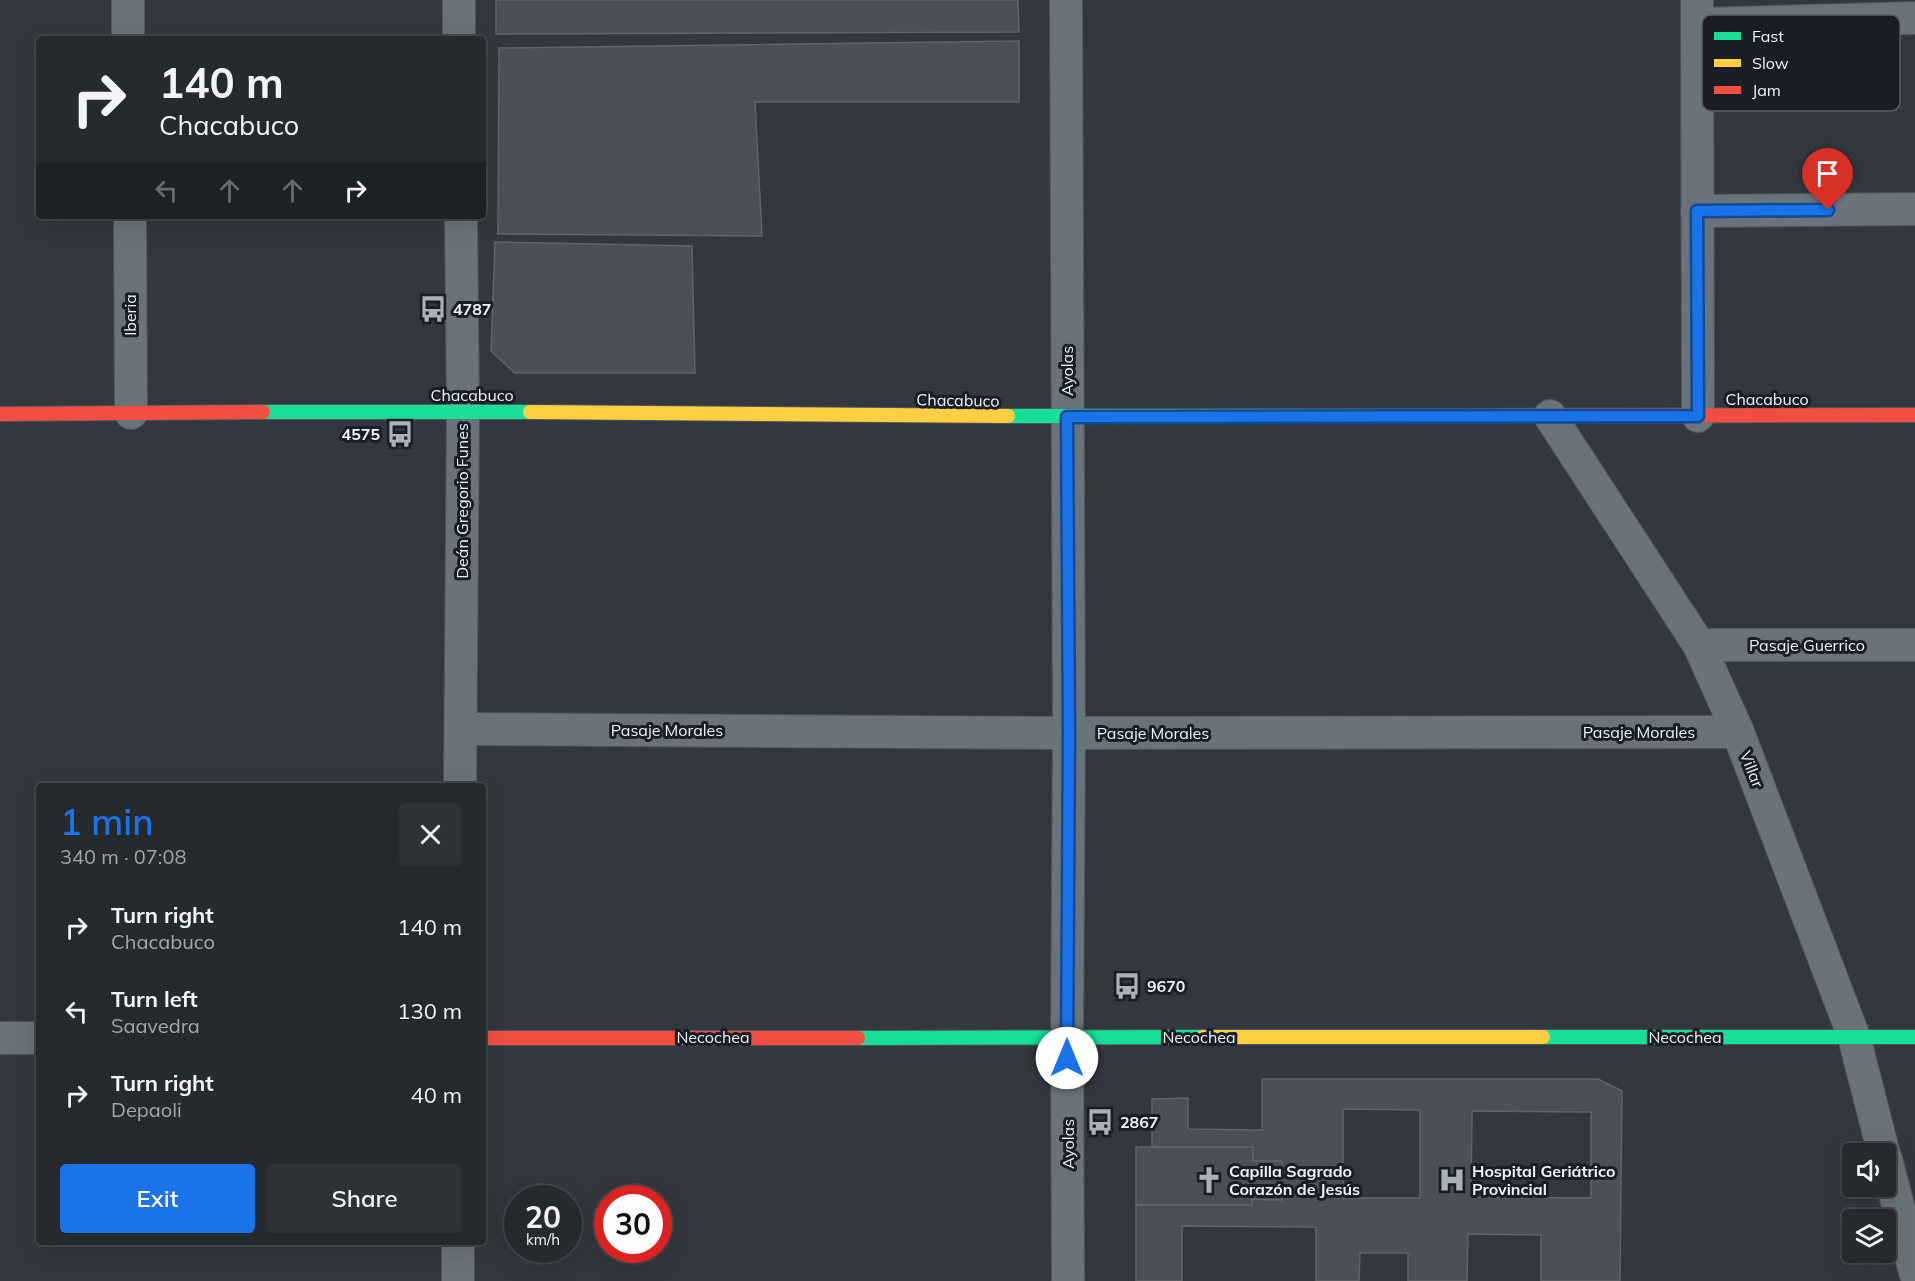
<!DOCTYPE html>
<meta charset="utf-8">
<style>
:root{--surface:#262a2e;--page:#2e3236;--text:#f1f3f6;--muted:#a4a7aa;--line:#42464a;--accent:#1a73e8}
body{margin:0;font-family:Mulish,sans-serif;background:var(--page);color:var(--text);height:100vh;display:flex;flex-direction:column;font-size:22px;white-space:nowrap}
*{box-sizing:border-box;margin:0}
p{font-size:20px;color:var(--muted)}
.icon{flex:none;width:33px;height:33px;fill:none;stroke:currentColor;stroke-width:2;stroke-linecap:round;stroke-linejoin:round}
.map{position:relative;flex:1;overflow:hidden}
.sheet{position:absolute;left:36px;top:783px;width:450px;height:462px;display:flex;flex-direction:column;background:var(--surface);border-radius:6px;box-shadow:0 6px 24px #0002,0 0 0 2px var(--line)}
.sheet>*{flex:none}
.hud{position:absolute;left:36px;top:36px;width:450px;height:183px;border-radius:6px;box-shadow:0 6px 24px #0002,0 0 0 2px var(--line);background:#262a2e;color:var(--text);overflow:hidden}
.buttons{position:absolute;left:1842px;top:1143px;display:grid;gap:12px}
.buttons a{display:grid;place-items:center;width:54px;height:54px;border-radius:6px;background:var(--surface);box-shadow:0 6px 24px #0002,0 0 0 2px var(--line);font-size:30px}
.speed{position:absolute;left:504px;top:1185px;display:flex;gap:12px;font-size:30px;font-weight:700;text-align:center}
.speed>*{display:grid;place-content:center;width:78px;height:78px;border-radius:50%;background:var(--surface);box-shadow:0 6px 24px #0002,0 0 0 2px var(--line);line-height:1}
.speed small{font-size:15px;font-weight:400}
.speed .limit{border:9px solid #d22;background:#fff;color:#111}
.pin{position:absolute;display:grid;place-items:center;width:51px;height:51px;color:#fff;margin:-62px -26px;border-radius:50% 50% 50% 0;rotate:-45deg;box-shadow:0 0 6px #0007}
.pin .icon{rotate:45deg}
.me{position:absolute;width:66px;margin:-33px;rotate:0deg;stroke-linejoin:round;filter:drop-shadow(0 0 4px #0008)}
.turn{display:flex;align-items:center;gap:21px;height:126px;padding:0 24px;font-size:27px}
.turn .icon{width:78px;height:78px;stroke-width:2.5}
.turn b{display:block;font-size:42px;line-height:51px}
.lanes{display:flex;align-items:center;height:57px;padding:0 24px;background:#0003;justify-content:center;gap:30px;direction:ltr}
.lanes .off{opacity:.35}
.round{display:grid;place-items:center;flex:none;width:63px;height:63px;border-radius:6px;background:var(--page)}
.head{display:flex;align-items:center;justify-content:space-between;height:102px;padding:0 24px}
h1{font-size:36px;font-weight:600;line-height:45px;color:var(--accent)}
.cta{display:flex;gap:12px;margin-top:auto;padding:12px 24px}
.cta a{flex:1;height:69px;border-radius:6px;background:var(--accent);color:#fff;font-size:24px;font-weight:600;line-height:69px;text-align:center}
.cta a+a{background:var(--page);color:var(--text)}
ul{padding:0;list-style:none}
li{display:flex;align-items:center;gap:18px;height:84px;padding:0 24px}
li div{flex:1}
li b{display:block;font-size:22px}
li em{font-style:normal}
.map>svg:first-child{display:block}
</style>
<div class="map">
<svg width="1915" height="1281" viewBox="0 0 1915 1281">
<rect width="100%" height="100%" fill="#33383e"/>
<g fill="#4a5055" stroke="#606469" stroke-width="1.5" fill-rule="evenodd">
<path d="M496,0H1018L1019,32L496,34Z"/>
<path d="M1019,41V102H755L762,236L498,234L499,48Z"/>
<path d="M495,242L692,246L695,373H515L491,351Z"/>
<path d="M1262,1079H1598L1622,1091L1620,1281H1541V1235L1468,1234L1467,1281H1408V1253H1360L1359,1281H1316V1227L1182,1226V1281H1136V1205H1252V1199L1282,1200V1161H1253V1147H1152V1099L1188,1098V1129L1262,1130ZM1343,1109L1420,1110V1198H1343ZM1472,1111L1591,1112V1198L1471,1197Z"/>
<path d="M1136,1147H1253V1161H1282V1200L1252,1199V1205H1136Z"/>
</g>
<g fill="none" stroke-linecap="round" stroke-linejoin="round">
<defs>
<g id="street">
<path d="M128,0V39"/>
<path d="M459,0V39"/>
<path d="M1066,0L1069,733L1067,1037L1068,1281"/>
<path d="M1697,0L1698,416"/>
<path d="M1697,24L1915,18"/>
<path d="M1697,211L1915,209"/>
<path d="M130,216L131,413"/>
<path d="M1550,416L1699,645L1738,732L1854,1037L1884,1154"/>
<path d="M1699,645H1915"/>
<path d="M461,729L1069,733L1738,732"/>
<path d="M460,786L463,411L461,216"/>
<path d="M0,1038H39"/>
<path d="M1886,1159L1915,1272"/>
<path d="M458,1281V1242"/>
</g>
<g id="fast">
<path d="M263,412H530"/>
<path d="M1008,416H1461"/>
<path d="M1543,1037H1915"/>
<path d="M858,1038L1202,1037"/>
</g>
<g id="slow">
<path d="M530,412L1008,416"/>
<path d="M1202,1037H1543"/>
</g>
<g id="jam">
<path d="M0,414L263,412"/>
<path d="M1461,416L1915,415"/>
<path d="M483,1038H858"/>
</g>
</defs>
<use href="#street" stroke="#51565b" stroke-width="34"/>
<use href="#fast" stroke="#51565b" stroke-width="16"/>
<use href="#slow" stroke="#51565b" stroke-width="16"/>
<use href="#jam" stroke="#51565b" stroke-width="16"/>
<use href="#street" stroke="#6b737a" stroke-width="32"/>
<use href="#fast" stroke="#16e098" stroke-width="14"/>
<use href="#slow" stroke="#ffcf43" stroke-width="14"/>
<use href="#jam" stroke="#f24e42" stroke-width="14"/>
</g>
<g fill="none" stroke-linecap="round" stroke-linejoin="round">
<defs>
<path id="route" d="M1067,1058L1069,733L1067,417L1698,416L1697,211L1828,210"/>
</defs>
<use href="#route" stroke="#114b97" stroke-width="15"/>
<use href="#route" stroke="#1a73e8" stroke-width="10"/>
</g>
<defs>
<symbol id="bus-bare" viewBox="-9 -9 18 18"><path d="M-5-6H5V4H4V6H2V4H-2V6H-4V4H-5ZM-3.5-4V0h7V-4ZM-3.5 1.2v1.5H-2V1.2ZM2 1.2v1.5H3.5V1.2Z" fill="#abb1b8" stroke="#1a1e24" stroke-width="2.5" paint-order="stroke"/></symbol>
<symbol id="church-bare" viewBox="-9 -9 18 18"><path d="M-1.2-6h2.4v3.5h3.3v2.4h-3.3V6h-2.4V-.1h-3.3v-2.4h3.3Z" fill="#abb1b8" stroke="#1a1e24" stroke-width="2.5" paint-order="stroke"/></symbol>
<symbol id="hospital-bare" viewBox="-9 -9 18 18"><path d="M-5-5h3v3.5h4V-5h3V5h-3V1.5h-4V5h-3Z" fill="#abb1b8" stroke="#1a1e24" stroke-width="2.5" paint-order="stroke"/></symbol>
</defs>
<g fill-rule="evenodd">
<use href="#bus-bare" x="414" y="290" width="38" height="38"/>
<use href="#bus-bare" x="381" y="415" width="38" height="38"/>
<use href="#bus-bare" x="1108" y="967" width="38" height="38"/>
<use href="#bus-bare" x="1081" y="1103" width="38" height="38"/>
<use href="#church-bare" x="1190" y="1161" width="38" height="38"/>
<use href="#hospital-bare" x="1433" y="1161" width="38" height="38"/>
</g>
<g text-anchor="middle" stroke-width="6" stroke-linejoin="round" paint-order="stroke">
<g font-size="16" font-weight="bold" fill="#ecf2fa" stroke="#1a1e24" text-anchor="start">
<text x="453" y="315">4787</text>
<text x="380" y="440" text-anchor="end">4575</text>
<text x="1147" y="992">9670</text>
<text x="1120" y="1128">2867</text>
<text x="1229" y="1177">Capilla Sagrado<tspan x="1229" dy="18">Corazón de Jesús</tspan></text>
<text x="1472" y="1177">Hospital Geriátrico<tspan x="1472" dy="18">Provincial</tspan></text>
</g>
<g font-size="16" fill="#ecf2fa" stroke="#1a1e24">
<text transform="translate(130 315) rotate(-90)" y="6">Iberia</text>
<text transform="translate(1067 371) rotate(-90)" y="6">Ayolas</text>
<text x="472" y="401">Chacabuco</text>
<text x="1767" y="405">Chacabuco</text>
<text transform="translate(958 400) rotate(1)" y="6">Chacabuco</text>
<text transform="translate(462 501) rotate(-90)" y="6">Deán Gregorio Funes</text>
<text x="1807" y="651">Pasaje Guerrico</text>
<text x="667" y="736">Pasaje Morales</text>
<text x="1639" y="738">Pasaje Morales</text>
<text x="1153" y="739">Pasaje Morales</text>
<text transform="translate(1752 769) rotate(69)" y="6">Villar</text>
<text x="713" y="1043">Necochea</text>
<text x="1199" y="1043">Necochea</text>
<text x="1685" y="1043">Necochea</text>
<text transform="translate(1068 1144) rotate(-90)" y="6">Ayolas</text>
</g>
</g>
<rect x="1702" y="15" width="198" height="96" rx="9" fill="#1a1e24" stroke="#595e64" stroke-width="1.5"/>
<rect x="1714" y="32" width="27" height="8" fill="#16e098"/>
<rect x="1714" y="59" width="27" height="8" fill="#ffcf43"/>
<rect x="1714" y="86" width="27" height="8" fill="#f24e42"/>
<g font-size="16" fill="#ecf2fa">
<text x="1752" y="42">Fast</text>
<text x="1752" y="69">Slow</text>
<text x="1752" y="96">Jam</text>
</g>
</svg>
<div class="buttons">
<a><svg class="icon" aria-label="sound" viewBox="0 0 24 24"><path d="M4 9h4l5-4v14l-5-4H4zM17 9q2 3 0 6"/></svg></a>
<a><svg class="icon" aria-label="layers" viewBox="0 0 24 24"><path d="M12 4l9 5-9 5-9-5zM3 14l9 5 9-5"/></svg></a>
</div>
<div class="speed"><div>20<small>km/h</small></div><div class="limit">30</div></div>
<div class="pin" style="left:1828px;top:210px;background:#d93025"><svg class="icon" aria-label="arrive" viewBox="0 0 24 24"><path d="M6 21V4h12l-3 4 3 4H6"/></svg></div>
<svg class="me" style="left:1067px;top:1058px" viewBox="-20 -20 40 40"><circle r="19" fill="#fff"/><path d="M0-13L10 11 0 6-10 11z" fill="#1a73e8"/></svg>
<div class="hud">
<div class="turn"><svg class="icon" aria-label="right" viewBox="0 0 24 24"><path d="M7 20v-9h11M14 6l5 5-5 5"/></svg><div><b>140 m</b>Chacabuco</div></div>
<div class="lanes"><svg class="icon off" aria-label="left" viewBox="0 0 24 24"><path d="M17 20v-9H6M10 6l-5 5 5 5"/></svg><svg class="icon off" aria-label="ahead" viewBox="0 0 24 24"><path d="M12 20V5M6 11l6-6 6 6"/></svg><svg class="icon off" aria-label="ahead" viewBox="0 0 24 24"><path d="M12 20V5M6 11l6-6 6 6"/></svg><svg class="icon" aria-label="right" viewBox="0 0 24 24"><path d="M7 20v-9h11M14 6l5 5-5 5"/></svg></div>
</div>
<section class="sheet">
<div class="head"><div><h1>1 min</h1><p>340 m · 07:08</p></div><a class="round"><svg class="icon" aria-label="close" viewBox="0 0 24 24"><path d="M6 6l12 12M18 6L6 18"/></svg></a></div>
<ul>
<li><svg class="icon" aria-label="right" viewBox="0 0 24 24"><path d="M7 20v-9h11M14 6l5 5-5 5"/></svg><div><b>Turn right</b><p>Chacabuco</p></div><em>140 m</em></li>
<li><svg class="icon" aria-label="left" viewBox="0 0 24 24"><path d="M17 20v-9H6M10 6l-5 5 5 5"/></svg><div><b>Turn left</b><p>Saavedra</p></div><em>130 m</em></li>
<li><svg class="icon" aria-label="right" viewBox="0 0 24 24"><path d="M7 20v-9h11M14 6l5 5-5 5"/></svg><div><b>Turn right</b><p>Depaoli</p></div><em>40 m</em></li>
</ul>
<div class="cta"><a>Exit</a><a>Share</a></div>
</section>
</div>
